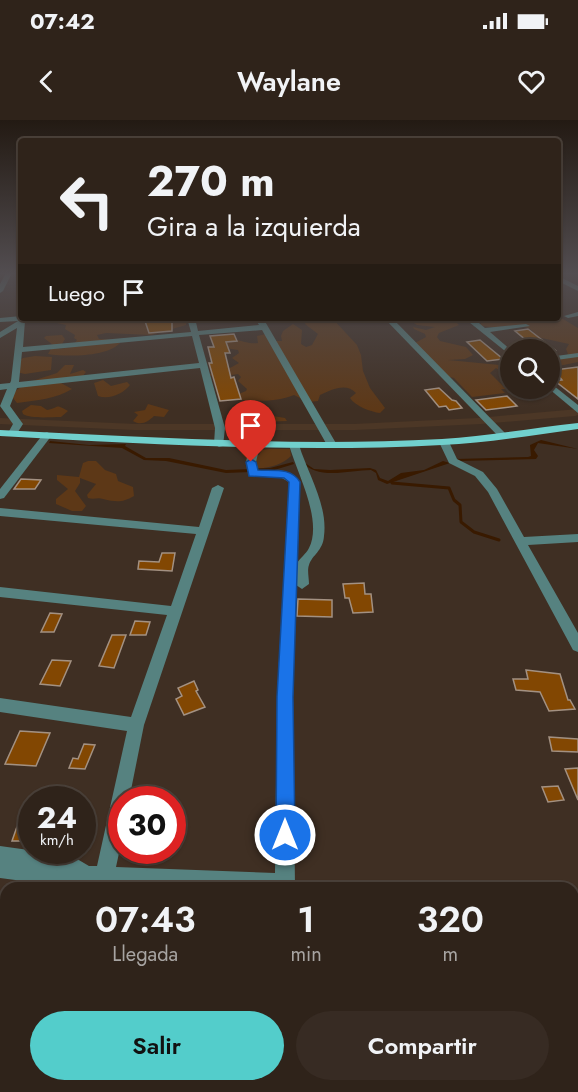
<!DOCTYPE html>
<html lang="es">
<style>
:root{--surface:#2f231a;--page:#372b23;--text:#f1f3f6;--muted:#a7a4a2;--line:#4a4039;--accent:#53cdcb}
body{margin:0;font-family:Jost,sans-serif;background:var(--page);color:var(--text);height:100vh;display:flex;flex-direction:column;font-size:22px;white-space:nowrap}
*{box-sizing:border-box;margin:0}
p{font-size:20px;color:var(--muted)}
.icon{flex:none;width:33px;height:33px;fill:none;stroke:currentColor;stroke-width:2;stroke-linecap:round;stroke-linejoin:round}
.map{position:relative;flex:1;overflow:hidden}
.side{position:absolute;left:0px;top:762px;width:579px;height:210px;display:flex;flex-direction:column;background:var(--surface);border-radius:18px 18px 0 0;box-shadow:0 2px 4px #0004,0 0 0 2px var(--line)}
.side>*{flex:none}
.top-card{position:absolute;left:18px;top:18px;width:543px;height:183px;border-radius:6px;box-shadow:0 2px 4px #0004,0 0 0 2px var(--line);background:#2f231a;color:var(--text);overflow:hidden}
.tools{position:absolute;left:500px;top:219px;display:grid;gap:12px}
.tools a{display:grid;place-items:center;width:60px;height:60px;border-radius:50%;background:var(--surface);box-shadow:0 2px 4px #0004,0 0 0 2px var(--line);font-size:30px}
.speed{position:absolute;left:18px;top:666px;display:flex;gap:12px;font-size:30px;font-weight:700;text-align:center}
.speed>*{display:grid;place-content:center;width:78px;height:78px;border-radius:50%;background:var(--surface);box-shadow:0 2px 4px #0004,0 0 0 2px var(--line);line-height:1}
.speed small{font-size:15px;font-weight:400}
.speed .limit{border:9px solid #d22;background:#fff;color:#111}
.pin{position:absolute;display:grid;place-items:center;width:51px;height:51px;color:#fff;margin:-62px -26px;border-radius:50% 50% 50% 0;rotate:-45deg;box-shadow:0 0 6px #0007}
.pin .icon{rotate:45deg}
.me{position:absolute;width:66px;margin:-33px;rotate:0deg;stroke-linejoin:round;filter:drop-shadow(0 0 4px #0008)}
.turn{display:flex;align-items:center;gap:21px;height:126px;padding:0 30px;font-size:27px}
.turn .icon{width:78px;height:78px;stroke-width:2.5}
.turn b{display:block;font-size:42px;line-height:51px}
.then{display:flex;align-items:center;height:57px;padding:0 30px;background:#0003;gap:12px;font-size:22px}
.eta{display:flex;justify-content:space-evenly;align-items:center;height:102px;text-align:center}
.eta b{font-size:36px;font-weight:600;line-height:42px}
.button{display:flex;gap:12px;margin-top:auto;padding:12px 30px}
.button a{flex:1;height:69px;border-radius:36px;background:var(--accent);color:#111;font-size:24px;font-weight:600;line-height:69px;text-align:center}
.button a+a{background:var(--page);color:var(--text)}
.status{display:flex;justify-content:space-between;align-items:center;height:42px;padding:0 30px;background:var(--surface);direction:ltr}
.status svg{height:16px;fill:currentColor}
header{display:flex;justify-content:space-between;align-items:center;height:78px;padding:0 30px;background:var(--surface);font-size:27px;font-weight:600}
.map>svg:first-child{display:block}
</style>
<div class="status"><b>07:42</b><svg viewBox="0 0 49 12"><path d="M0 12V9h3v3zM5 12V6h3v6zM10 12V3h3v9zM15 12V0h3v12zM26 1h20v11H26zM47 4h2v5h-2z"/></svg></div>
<header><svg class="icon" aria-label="back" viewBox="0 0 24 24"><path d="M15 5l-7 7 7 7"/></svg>Waylane<svg class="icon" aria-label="heart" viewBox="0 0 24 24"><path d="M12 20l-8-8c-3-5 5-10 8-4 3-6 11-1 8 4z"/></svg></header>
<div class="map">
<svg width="578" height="972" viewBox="0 0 578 972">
<rect width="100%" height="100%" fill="#3f2f23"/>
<path fill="#4c3726" d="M578,289V295L575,296L481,304L355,310H134L0,304V298L136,304H354L478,298Z"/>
<g fill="#5d3817">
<path d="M558,196L578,208V242L549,248V240L562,238L568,234L566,229L569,224L537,217C528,197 497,212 480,205L482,202L497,199L519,202L523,200L520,198H558Z"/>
<path d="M49,198H142L160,203L187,198L186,205L151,215L106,213L97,215L99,219L117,220L120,223C107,237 67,237 48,234L53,225L44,218L46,216L62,215L65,219L59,229L72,227L77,220L74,218L75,215L65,209L66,205L48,201Z"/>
<path d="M309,198H332L357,225L361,235L363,251L370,268L385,288L380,293C371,292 355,286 350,278L356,273C346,262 331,270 320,275L318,281L308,282L294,275C272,284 250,280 226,279L246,271L247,269L238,261L241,257L238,254L219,257L208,255L230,248L239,243L232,238L239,233L238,230L225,228L226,218C236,218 249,225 258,223L257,216L266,214L275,221H282L281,216L283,211L293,204L302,210L301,224L306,227L312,225L318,214L305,204L306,200Z"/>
<path d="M406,198C424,198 439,202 457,203L459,205L439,213L437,217L440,221L466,227L473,235L465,239L448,240L510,246V259L501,257L500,251L496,248L490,253L506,269H501L505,273L472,277L454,258L442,255L415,223L426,217L425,214L414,209L413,207L426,210L435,207L417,205Z"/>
<path d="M35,236L52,237L51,250L25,254L16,252V243L23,238Z"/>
<path d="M65,245H74L70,254L83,250L86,252L82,257L61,263L72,269C56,279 37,280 17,283L13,278L5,279L26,263L57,253Z"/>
<path d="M103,260L111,266L127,262L130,265C124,273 110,280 98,276L94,263Z"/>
<path d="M148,284L169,290L164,297L154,296C148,302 141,306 133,301L138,295L134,292L145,290Z"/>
<path d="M31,285L41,286L47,290C61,288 53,283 68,291L61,297C50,297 31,299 23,294L22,291Z"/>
<path d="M261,294L285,298L287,301L230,303V299Z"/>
<path d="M269,329H290L291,336C280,347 260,351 246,346V338L241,333L247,331L259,335L262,330Z"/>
<path d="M88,341H96L105,350L116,354L118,361L133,367L134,376C122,383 116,382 103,379C98,377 94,380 88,378L87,375L96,364L80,358V363L75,371L86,386L82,391H72L56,384V379L68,369L57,360V355L79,357L83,343Z"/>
<path d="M340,966H542L544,972H341Z"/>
</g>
<g fill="#391a00">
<path d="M541,320L578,329L538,323L534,330L538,336L536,339L459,341L456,339L528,337L531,336L530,325Z"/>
<path d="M50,321L89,325L126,324L125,326L146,338H169L226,350L270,348L293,342L294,344L271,351L226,353L166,341L144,340L122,328L49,323Z"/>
<path d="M302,341L314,349L330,350L370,348L376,350L380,358L388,361L401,353L424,350L443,341L450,343L387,364L378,360L376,353L371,350C350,350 316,361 302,341Z"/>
</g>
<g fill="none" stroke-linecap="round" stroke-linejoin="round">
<path stroke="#391a00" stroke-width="3" d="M392,363L449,368L454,380L460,385L461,402L474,412L499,420"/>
</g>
<g fill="#824702" stroke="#a39182" stroke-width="1.5">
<path d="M144,198H172V211L149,213Z"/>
<path d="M528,209L555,230H526L517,222L527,221L515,211Z"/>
<path d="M234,214L237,221L226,222L230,233H225L231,258L234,257L241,279L220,281L209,243H212L208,227H214L210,216Z"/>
<path d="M480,220L503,239L487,241L467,222Z"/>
<path d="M578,247V279L555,261L562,260L554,250Z"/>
<path d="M439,268L452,280L456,281L462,288L449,290L446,286L439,287L425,270Z"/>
<path d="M507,276L517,286L486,290L476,280Z"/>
<path d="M21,359L41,360L35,369H14Z"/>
<path d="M162,433H175L172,451L138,449L139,441L159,442Z"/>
<path d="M364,463L365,474H371L373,492L353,493L349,478H345L343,464Z"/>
<path d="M298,479L332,480V497L297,496Z"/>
<path d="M50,493L62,494L54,512H41Z"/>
<path d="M135,501L150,502L146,515H130Z"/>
<path d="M112,515H126L114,548L99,546Z"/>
<path d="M52,540L71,541L60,566L40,564Z"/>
<path d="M526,550L560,554L568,580H570L575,589L549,591L540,572L516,570L513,559H528Z"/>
<path d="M194,561L198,570L196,571L205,587L184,595L176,579L182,576L178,568Z"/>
<path d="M20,611L50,613L36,646L5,644Z"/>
<path d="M549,617L578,619V632L552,631Z"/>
<path d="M84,624L95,625L85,649L69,648L73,638L78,639Z"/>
<path d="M578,648V680L565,649Z"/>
<path d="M558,666L564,680L548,682L542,667Z"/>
<path d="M20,698H32V721H12Z"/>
</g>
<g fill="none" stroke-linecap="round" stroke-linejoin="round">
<g fill="#568280" fill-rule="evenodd">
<path d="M6,153H12L3,171L0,173V164Z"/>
<path d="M558,156L578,166V171L558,161Z"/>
<path d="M578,192V196L568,198L564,196Z"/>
<path d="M21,196V198H37L25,201L23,227L191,212L187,198H195L198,211L259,205L256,200L263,198L337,325L332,328L327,325L262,210L199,215L225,308L223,326L219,327L214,324L215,308L200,248L17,268L10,286L23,304L16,315H10L8,313L13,304L0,286L7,269L0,270V264L10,263L11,261L17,208L0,218V212L18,201L0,202V198ZM192,216L199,243L19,262L22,232Z"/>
<path d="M384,198H392L505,313V317H499Z"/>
<path d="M464,198H473L485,208L526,204L530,206L490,212L511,230L510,235Z"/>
<path d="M578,233V237L549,241V237Z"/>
<path d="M549,262L578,285V293L548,268Z"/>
<path d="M47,312L52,315L4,378L0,379V369L44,313Z"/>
<path d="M444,319L449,322L457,339L483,352L497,369L524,417L578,414V422L528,425L578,513V532L573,530L488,372L475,356L449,343L439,322Z"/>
<path d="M255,322L260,325L256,342L258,350C274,350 289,348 299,362L297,443C300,438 306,434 309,428C323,400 297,353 289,325L290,323H298L299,325C308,354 328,385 324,416C323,431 312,435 309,445C307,450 309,458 309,464L302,469L296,465L293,577L295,768L112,766V768H92L93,765L69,767L0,758V726L72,736L89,746H97L127,611L0,592V578L131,597L167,495L0,477V467L171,486L196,414L0,396V388L199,407L212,368L218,365L224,368L144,605L129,680H122V719L116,747L275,753L277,577L289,362L280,357L249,355L246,342L250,325Z"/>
<path d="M50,966H74L73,972H49Z"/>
<rect x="275" y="966" width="24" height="6"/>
</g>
<path fill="#71d0cd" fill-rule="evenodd" d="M578,303V309C533,315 487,323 442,325C295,333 147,324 0,316V310C147,317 295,327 442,319C487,316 533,308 578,303Z"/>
</g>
<linearGradient id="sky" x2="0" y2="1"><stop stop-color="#231a13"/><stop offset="0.53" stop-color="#524d50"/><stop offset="1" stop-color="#524d50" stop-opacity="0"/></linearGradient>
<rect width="578" height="289" fill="url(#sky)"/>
<path fill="#1a73e8" stroke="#114b97" stroke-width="1.5" d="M251,339L256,342L258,350C273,351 291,347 300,362L293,577L295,715L292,721L285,724L279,721L276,715L277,577L289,362L284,358L249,356L246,342Z"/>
</svg>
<div class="tools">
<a><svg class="icon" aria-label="search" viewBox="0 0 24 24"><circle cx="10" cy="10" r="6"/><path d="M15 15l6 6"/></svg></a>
</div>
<div class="speed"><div>24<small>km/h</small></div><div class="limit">30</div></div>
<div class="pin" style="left:251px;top:342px;background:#d93025"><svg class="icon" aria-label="arrive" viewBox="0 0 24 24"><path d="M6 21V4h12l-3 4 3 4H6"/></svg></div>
<svg class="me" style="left:285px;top:715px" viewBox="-20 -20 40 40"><circle r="17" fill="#1a73e8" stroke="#fff" stroke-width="3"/><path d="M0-11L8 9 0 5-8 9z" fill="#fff"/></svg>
<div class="top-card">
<div class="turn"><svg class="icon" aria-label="left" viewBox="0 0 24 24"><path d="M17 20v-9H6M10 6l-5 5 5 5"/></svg><div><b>270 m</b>Gira a la izquierda</div></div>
<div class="then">Luego<svg class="icon" aria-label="arrive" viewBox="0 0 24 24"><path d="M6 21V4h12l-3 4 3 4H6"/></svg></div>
</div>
<section class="side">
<div class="eta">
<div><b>07:43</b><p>Llegada</p></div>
<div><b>1</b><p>min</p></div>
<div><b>320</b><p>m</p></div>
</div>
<div class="button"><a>Salir</a><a>Compartir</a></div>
</section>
</div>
